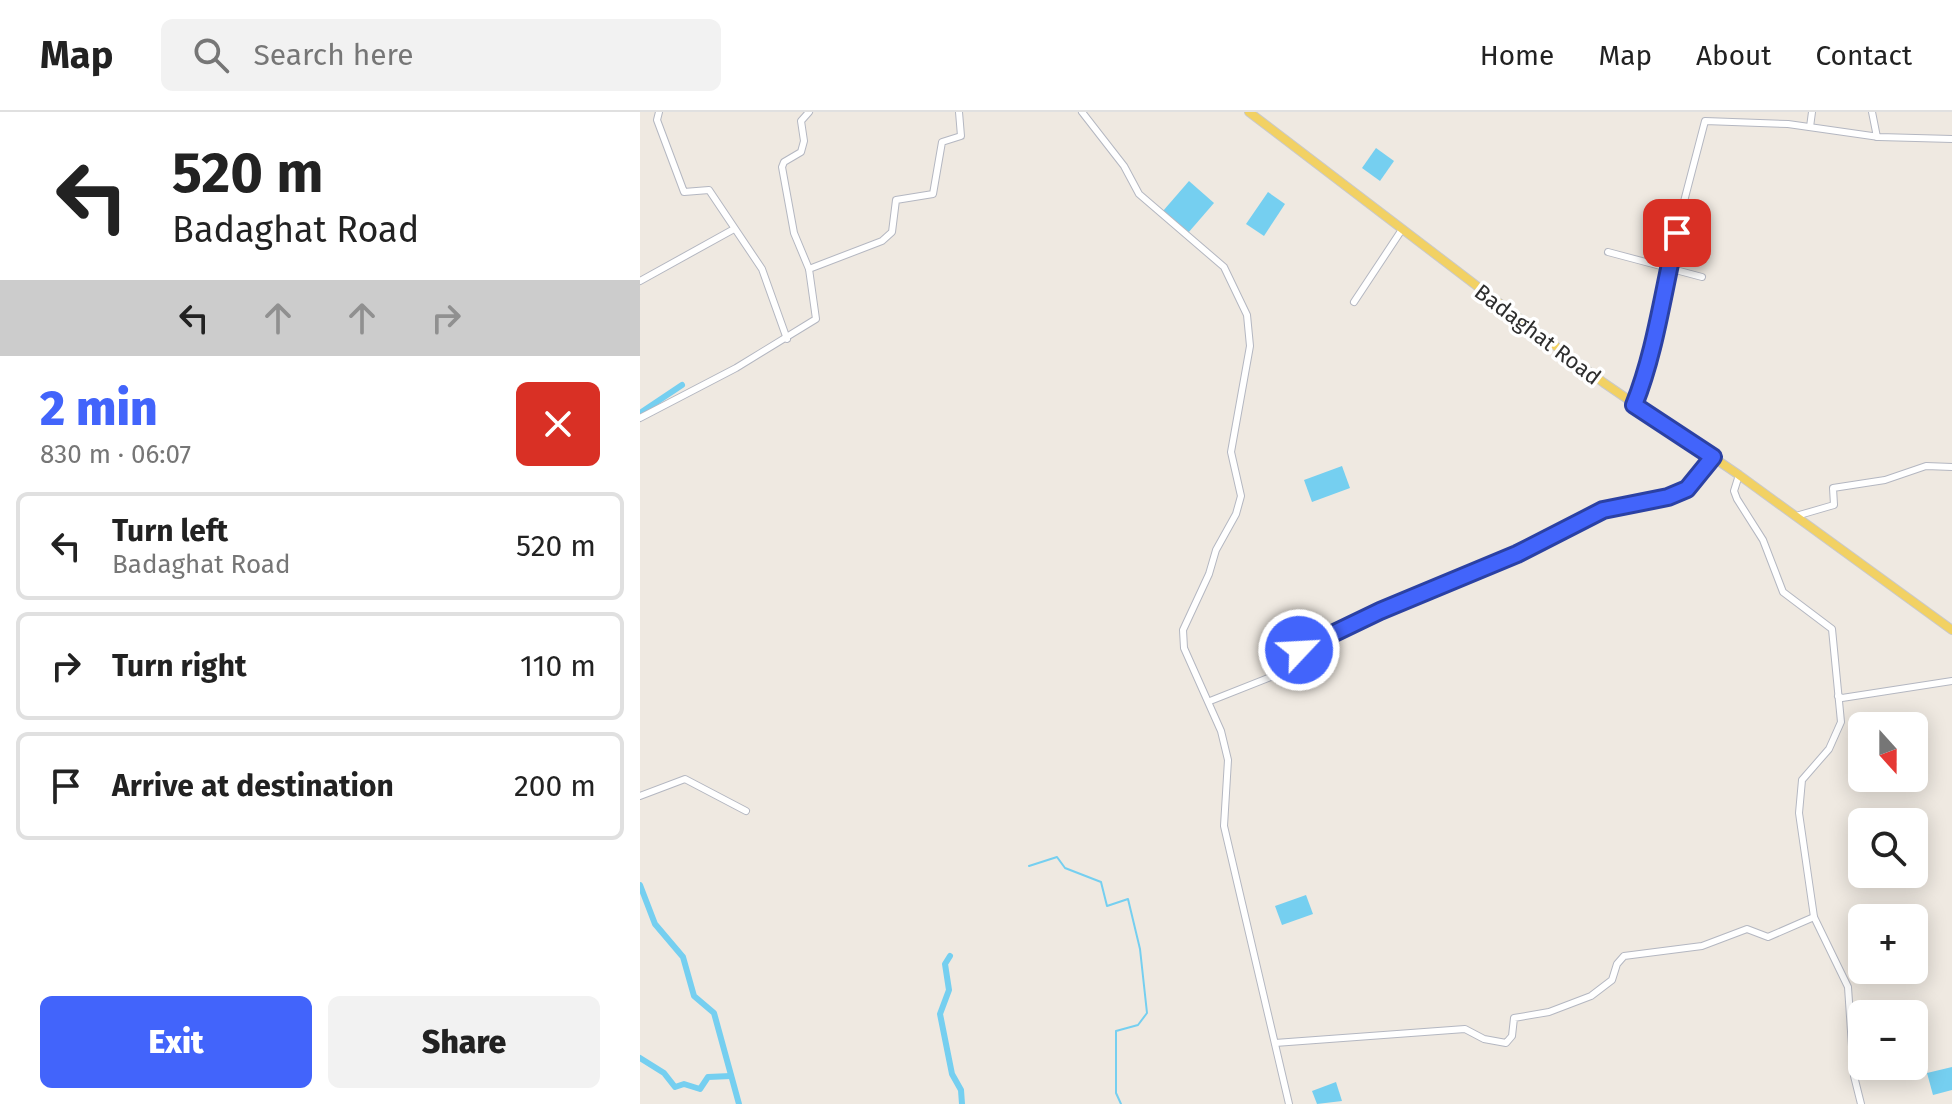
<!DOCTYPE html>
<meta charset="utf-8">
<style>
:root{--surface:#fff;--page:#f2f2f2;--text:#222;--muted:#767676;--line:#e0e0e0;--accent:#4264fb}
body{margin:0;font-family:"Fira Sans",sans-serif;background:var(--page);color:var(--text);height:100vh;display:flex;flex-direction:column;font-size:30px;white-space:nowrap}
*{box-sizing:border-box;margin:0}
p{font-size:26px;color:var(--muted)}
.icon{flex:none;width:44px;height:44px;fill:none;stroke:currentColor;stroke-width:2;stroke-linecap:round;stroke-linejoin:round}
.map{position:relative;flex:1;overflow:hidden}
.details{display:flex;flex-direction:column;background:var(--surface);width:640px}
.details>*{flex:none}
.hud{background:#fff;color:var(--text);overflow:hidden}
.needle{width:52px;rotate:159deg}
.buttons{position:absolute;left:1208px;top:600px;display:grid;gap:16px}
.buttons a{display:grid;place-items:center;width:80px;height:80px;border-radius:12px;background:var(--surface);box-shadow:0 4px 20px #0003;font-size:40px}
.pin{position:absolute;display:grid;place-items:center;width:68px;height:68px;color:#fff;margin:-34px;border-radius:16px;box-shadow:0 4px 12px #0006}
.me{position:absolute;width:88px;margin:-44px;rotate:65deg;stroke-linejoin:round;filter:drop-shadow(0 0 6px #0008)}
.turn{display:flex;align-items:center;gap:28px;height:168px;padding:0 40px;font-size:36px}
.turn .icon{width:104px;height:104px;stroke-width:2.5}
.turn b{display:block;font-size:56px;line-height:68px}
.lanes{display:flex;align-items:center;height:76px;padding:0 40px;background:#0003;justify-content:center;gap:40px;direction:ltr}
.lanes .off{opacity:.35}
.round{display:grid;place-items:center;flex:none;width:84px;height:84px;border-radius:12px;background:var(--page)}
.overview{display:flex;align-items:center;justify-content:space-between;height:136px;padding:0 40px}
h1{font-size:48px;font-weight:800;line-height:60px;color:var(--accent)}
.button{display:flex;gap:16px;margin-top:auto;padding:16px 40px}
.button a{flex:1;height:92px;border-radius:12px;background:var(--accent);color:#fff;font-size:32px;font-weight:800;line-height:92px;text-align:center}
.button a+a{background:var(--page);color:var(--text)}
ul{padding:0;list-style:none}
li{display:flex;align-items:center;gap:24px;height:108px;margin:0 16px 12px;padding:0 24px;border:4px solid var(--line);border-radius:12px}
li div{flex:1}
li b{display:block;font-size:30px}
li em{font-style:normal}
header{display:flex;align-items:center;gap:48px;box-sizing:border-box;height:112px;padding:0 40px;background:var(--surface);border-bottom:2px solid var(--line)}
header strong{font-size:38px}
nav{display:flex;gap:44px;margin-inline-start:auto;font-size:28px}
.search{width:560px;height:72px;background:var(--page);display:flex;align-items:center;gap:20px;box-sizing:border-box;padding:0 28px;border-radius:12px;color:var(--muted);font-size:30px}
main{display:flex;flex:1;min-height:0}
.map>svg:first-child{display:block}
</style>
<header>
<strong>Map</strong>
<div class="search"><svg class="icon" aria-label="search" viewBox="0 0 24 24"><circle cx="10" cy="10" r="6"/><path d="M15 15l6 6"/></svg>Search here</div>
<nav><a>Home</a><a>Map</a><a>About</a><a>Contact</a></nav>
</header>
<main>
<section class="details">
<div class="hud">
<div class="turn"><svg class="icon" aria-label="left" viewBox="0 0 24 24"><path d="M17 20v-9H6M10 6l-5 5 5 5"/></svg><div><b>520 m</b>Badaghat Road</div></div>
<div class="lanes"><svg class="icon" aria-label="left" viewBox="0 0 24 24"><path d="M17 20v-9H6M10 6l-5 5 5 5"/></svg><svg class="icon off" aria-label="ahead" viewBox="0 0 24 24"><path d="M12 20V5M6 11l6-6 6 6"/></svg><svg class="icon off" aria-label="ahead" viewBox="0 0 24 24"><path d="M12 20V5M6 11l6-6 6 6"/></svg><svg class="icon off" aria-label="right" viewBox="0 0 24 24"><path d="M7 20v-9h11M14 6l5 5-5 5"/></svg></div>
</div>
<div class="overview"><div><h1>2 min</h1><p>830 m · 06:07</p></div><a class="round" style="background:#d93025;color:#fff"><svg class="icon" aria-label="close" viewBox="0 0 24 24"><path d="M6 6l12 12M18 6L6 18"/></svg></a></div>
<ul>
<li><svg class="icon" aria-label="left" viewBox="0 0 24 24"><path d="M17 20v-9H6M10 6l-5 5 5 5"/></svg><div><b>Turn left</b><p>Badaghat Road</p></div><em>520 m</em></li>
<li><svg class="icon" aria-label="right" viewBox="0 0 24 24"><path d="M7 20v-9h11M14 6l5 5-5 5"/></svg><div><b>Turn right</b></div><em>110 m</em></li>
<li><svg class="icon" aria-label="arrive" viewBox="0 0 24 24"><path d="M6 21V4h12l-3 4 3 4H6"/></svg><div><b>Arrive at destination</b></div><em>200 m</em></li>
</ul>
<div class="button"><a>Exit</a><a>Share</a></div>
</section>
<div class="map">
<svg width="1312" height="992" viewBox="0 0 1312 992">
<rect width="100%" height="100%" fill="#efe9e1"/>
<g fill="#75cff0">
<path d="M736,36L754,49L740,69L722,56Z"/>
<path d="M549,69L574,91L548,121L523,99Z"/>
<path d="M628,80L645,92L624,124L606,112Z"/>
<path d="M702,354L710,376L672,390L664,368Z"/>
<path d="M666,783L673,802L642,813L635,794Z"/>
<path d="M1312,955V978L1293,983L1287,961Z"/>
<path d="M696,970L702,989L677,992L672,979Z"/>
</g>
<g fill="none" stroke-linecap="round" stroke-linejoin="round">
<path stroke="#75cff0" stroke-width="2" d="M389,754L417,745L425,756L461,770L467,794L488,787L500,837L507,901L498,913L476,919V981L481,992"/>
<g stroke="#75cff0" stroke-width="6">
<path d="M0,301L42,273"/>
<path d="M0,773L15,812L43,845L54,884L74,901L99,992"/>
<path d="M310,844L305,852L309,878L300,902L312,962L321,978L322,992"/>
<path d="M0,946L24,961L35,975L44,972L60,977L68,965L91,964"/>
</g>
<defs>
<g id="minor">
<path d="M19,0L17,8L44,80L69,78L122,157L147,227"/>
<path d="M442,0L484,54L499,82L584,155L607,203L610,234L591,340L601,384L596,402L576,438L569,462L543,518L544,536L581,619L588,648L584,714L649,992"/>
<path d="M1232,0L1237,25"/>
<path d="M1170,15L1172,0"/>
<path d="M968,140L1062,165"/>
<path d="M169,157L154,121L142,55L144,50L161,40L164,29L161,9L169,0"/>
<path d="M0,169L94,117"/>
<path d="M714,190L761,119"/>
<path d="M994,293L1009,246L1024,166L1065,9L1148,12L1239,25L1312,27"/>
<path d="M0,306L96,256L176,207L169,157L242,129L252,120L256,88L293,82L302,30L321,24L319,0"/>
<path d="M1099,363L1094,379L1097,387L1123,428L1143,480L1192,517L1201,610L1189,637L1162,668L1159,701L1174,805L1208,875L1214,964L1221,992"/>
<path d="M1156,404L1194,393L1193,376L1245,368L1286,354L1312,355"/>
<path d="M1198,584L1202,586L1312,569"/>
<path d="M570,589L641,561L635,549L740,499L877,442L963,398L1028,385L1047,377L1073,345"/>
<path d="M0,684L45,667L106,699"/>
<path d="M635,931L825,917L844,927L866,931L872,924L874,906L909,900L951,884L972,868L977,852L984,844L1062,834L1107,817L1128,825L1174,805"/>
</g>
<path id="major" d="M609,0L964,271L1099,363L1312,518"/>
</defs>
<use href="#minor" stroke="#b4b7c1" stroke-width="8"/>
<use href="#major" stroke="#c9c9c9" stroke-width="10"/>
<use href="#minor" stroke="#fff" stroke-width="6"/>
<use href="#major" stroke="#f2d163" stroke-width="8"/>
</g>
<g fill="none" stroke-linecap="round" stroke-linejoin="round">
<defs>
<path id="route" d="M659,538L740,499L877,442L963,398L1028,385L1047,377L1073,345L994,293C1016,238 1023,178 1037,121"/>
</defs>
<use href="#route" stroke="#2b41a3" stroke-width="20"/>
<use href="#route" stroke="#4264fb" stroke-width="14"/>
</g>
<g text-anchor="middle" stroke-width="7" stroke-linejoin="round" paint-order="stroke">
<g font-size="22" fill="#2e2e2e" stroke="#fff">
<text transform="translate(898 222) rotate(37)" y="8">Badaghat Road</text>
</g>
</g>
</svg>
<div class="buttons">
<a><svg class="needle" viewBox="-14 -14 28 28"><path d="M0-13l5 13h-10z" fill="#e53935"/><path d="M0 13l5-13h-10z" fill="#767676"/></svg></a>
<a><svg class="icon" aria-label="search" viewBox="0 0 24 24"><circle cx="10" cy="10" r="6"/><path d="M15 15l6 6"/></svg></a>
<a>+</a>
<a>−</a>
</div>
<div class="pin" style="left:1037px;top:121px;background:#d93025"><svg class="icon" aria-label="arrive" viewBox="0 0 24 24"><path d="M6 21V4h12l-3 4 3 4H6"/></svg></div>
<svg class="me" style="left:659px;top:538px" viewBox="-20 -20 40 40"><circle r="17" fill="#4264fb" stroke="#fff" stroke-width="3"/><path d="M0-11L8 9 0 5-8 9z" fill="#fff"/></svg>
</div>
</main>
